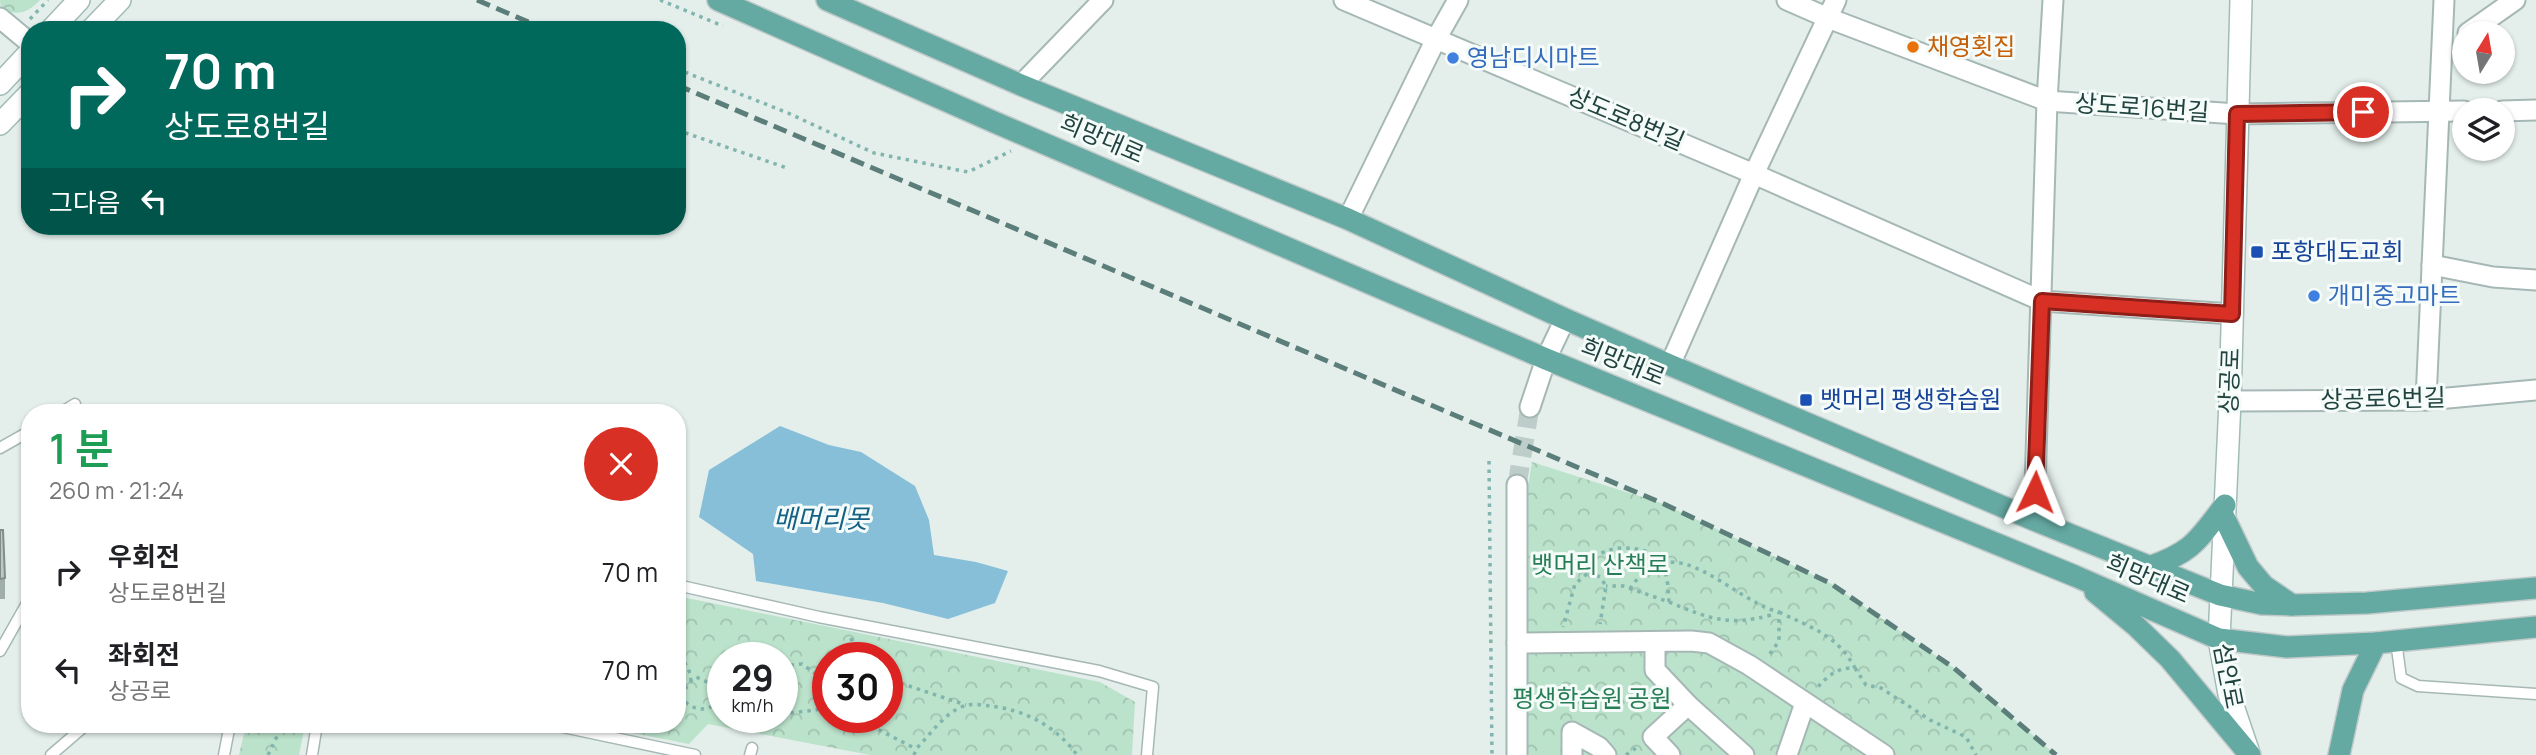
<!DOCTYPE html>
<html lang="ko">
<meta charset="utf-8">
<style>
:root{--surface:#fff;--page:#f6f6f6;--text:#202124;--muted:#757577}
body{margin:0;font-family:Manrope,"Noto Sans KR",sans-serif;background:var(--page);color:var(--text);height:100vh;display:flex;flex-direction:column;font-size:26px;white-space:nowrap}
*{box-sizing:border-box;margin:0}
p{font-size:23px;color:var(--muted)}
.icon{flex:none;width:38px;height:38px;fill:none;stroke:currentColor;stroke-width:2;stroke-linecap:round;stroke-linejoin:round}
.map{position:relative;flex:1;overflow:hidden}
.drawer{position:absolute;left:21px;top:404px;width:665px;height:329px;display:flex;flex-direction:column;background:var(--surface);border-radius:28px;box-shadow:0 2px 5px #0004}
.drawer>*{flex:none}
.guide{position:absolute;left:21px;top:21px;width:665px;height:214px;border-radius:28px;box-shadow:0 2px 5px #0004;background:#00695c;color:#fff;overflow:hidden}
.needle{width:46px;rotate:11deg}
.buttons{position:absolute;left:2452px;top:21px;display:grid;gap:14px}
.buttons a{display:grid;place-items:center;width:63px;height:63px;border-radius:50%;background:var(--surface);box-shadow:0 2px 5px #0004;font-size:35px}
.speed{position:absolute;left:707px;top:642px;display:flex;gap:14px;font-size:35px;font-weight:700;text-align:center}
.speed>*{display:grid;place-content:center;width:91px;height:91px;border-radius:50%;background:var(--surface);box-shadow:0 2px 5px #0004;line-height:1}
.speed small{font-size:18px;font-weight:400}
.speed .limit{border:10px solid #d22;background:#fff;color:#111}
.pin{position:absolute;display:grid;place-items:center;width:60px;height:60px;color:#fff;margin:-30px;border:4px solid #fff;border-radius:50%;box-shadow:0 2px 7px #0007}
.me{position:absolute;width:77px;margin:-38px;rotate:2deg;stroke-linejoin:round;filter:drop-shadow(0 0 5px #0008)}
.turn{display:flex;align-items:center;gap:24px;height:147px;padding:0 28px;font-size:32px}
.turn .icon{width:91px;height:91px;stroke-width:2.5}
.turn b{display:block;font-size:49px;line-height:60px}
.then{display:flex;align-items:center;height:66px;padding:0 28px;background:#0003;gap:14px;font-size:26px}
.round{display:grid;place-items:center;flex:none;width:74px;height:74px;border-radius:37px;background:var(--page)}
.overview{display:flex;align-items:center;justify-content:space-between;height:119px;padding:0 28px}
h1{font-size:42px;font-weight:600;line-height:52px;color:#1e9e55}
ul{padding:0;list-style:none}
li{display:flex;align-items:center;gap:21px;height:98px;padding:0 28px}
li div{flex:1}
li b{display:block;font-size:26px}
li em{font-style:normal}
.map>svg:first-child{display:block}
</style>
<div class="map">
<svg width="2536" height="755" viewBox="0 0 2536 755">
<defs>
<pattern id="park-crowns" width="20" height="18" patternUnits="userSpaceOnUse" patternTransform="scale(1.75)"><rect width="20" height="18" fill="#bbe2cb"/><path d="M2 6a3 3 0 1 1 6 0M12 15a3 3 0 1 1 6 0" fill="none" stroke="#a0c3af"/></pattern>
</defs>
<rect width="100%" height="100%" fill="#e4efec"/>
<g fill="url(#park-crowns)" fill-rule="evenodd">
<path d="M0,0H40C28,13 17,16 1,9Z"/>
<path d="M1532,462L1664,504L1830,583L1954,668L2056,755H1517V643L1528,487Z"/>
<path d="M677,596L1100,682L1135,702L1132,755H870L708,724L689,744L592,725L677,724ZM723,658H782V718H723ZM828,658H887V718H828Z"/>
<path d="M246,725H305L299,755H239Z"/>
</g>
<path fill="#87bfd9" d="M780,426L829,445L861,452L915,486L929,520L934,555L976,562L1008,571L995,603L948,619L883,603L756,581L753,554L699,517L709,470Z"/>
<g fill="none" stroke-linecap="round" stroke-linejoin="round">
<path stroke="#bdcdc9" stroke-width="19" stroke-dasharray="19 10" stroke-linecap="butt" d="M1517,485L1530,407"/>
<defs>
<g id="lane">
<path d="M60,413L75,404L74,413"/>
<path d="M0,448L30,431"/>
<path d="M677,585L819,617L1099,671L1153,687L1147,755"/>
<path d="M2396,641L2401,678L2418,686L2536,694"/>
<path d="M0,651L30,598"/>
<path d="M549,724L695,755"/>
<path d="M51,755L87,724"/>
<path d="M224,755L230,724"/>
<path d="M312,755L317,724"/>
<path d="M750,755L752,748"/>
</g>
<g id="street">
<path d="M1344,0L1754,174L2042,301L2232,314"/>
<path d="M1787,0L1828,18L2047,101L2237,114L2464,111"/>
<path d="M0,18L30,43"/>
<path d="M2468,33L2515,0"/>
<path d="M1021,85L1103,0"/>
<path d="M2502,111L2536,110"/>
<path d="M1348,219L1436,39L1458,0"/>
<path d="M2432,265L2493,277L2536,280"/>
<path d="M1670,365L1754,174L1836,0"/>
<path d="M2426,400L2444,0"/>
<path d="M2230,401L2426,400L2536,390"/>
<path d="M1530,407L1546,359L1565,319"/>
<path d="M1517,485V755"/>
<path d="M2034,520L2047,101L2053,0"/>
<path d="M1655,642V670L1688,705L1653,737L1670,755"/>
<path d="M1517,643L1691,641L1709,643L1749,665L1884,755"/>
<path d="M1688,705L1744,755"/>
<path d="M1572,755V732L1599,747L1606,755"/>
<path d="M1787,755L1805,703"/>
</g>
<g id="secondary">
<path d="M2241,0L2230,401L2219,639L2229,694L2248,750"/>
<path d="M51,30L79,0"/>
<path d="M91,30L120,0"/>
<path d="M0,84L30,52"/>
<path d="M0,124L30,93"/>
</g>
<g id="primary">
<path d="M718,0L994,122L1546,359L2075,576L2219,639L2287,647L2376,643L2536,627"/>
<path d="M827,0L1021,85L1348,219L1565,319L1670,365L2034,520L2220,595L2262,604L2292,605L2367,603L2536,588"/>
<path d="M2224,517L2248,567L2264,586L2292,605"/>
<path d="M2149,567C2193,552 2198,540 2225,505"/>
<path d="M2095,592L2136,626L2170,659L2250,755"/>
<path d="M2339,755L2353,690L2376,643"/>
</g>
</defs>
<use href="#lane" stroke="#a6b8b5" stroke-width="13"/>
<use href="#street" stroke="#a6b8b5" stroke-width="23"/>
<use href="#secondary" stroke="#a1bcb7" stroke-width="24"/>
<use href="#primary" stroke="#c1cac9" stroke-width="24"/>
<g stroke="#81b5ad" stroke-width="3.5" stroke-dasharray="3.5 5" stroke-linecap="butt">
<path d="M660,0L723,26"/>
<path d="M30,19L48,0"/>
<path d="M677,69L788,113L874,153L968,172L1011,151"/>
<path d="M677,130L787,168"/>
<path d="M1489,461L1492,755"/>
<path d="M1587,562C1593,558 1600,553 1607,551C1620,545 1650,548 1659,559C1668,570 1668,589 1669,602L1623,586H1606"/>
<path d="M1533,568L1568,560L1587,562L1589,572L1575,584L1563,627"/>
<path d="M1589,572L1600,577L1606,586L1600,624"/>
<path d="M1630,589C1673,522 1730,600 1779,612V641L1767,658"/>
<path d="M1669,602C1708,618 1728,627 1771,615L1774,611"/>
<path d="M1779,612C1812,628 1837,635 1855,668C1836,667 1827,677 1815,690"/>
<path d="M851,638L853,645L865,658"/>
<path d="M677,647L690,673L691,681"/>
<path d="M782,666L802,664L828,683"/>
<path d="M1855,668L1866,685L1881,688L1930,720L1966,737L1976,755"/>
<path d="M887,673L900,683L966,705"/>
<path d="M723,689L696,677C687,684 684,688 684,701C698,713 710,711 723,698"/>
<path d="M782,714L816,710L828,705"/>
<path d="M856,718L916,749"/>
<path d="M268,755L283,724"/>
<path d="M914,755L916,749C930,735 944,713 964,706C971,703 982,705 990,706C1025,710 1056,726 1077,755"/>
<path d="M1626,755L1639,746"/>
</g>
<use href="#lane" stroke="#fff" stroke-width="10"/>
<use href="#street" stroke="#fff" stroke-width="19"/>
<use href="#secondary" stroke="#fff" stroke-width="21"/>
<use href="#primary" stroke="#64a9a2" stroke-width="21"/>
<g stroke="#5c7e7a" stroke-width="5" stroke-dasharray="14 7" stroke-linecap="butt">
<path d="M477,0L547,30"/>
<path d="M677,85L1664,504L1830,583L1954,668L2056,755"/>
</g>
</g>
<path fill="#9faea9" d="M0,530L5,578V599H0Z"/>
<path fill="#b9cac5" stroke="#828d8a" stroke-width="2" d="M0,530H3L5,578L0,579Z"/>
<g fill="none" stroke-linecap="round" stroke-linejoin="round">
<defs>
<path id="route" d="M2035,492L2042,301L2232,314L2237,114L2363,112"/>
</defs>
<use href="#route" stroke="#8d1f18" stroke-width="18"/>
<use href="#route" stroke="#d93025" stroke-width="12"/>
</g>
<circle fill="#e8710a" stroke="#f5fbf9" stroke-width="2.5" cx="1913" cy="47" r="7"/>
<g fill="#3f7fe0" stroke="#f5fbf9" stroke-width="2.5">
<circle cx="1453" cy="58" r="7"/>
<circle cx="2314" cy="296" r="7"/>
</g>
<g fill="#1a4fb4" stroke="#f5fbf9" stroke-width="2.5">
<rect x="2250" y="245" width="14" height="14" rx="3.5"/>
<rect x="1799" y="393" width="14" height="14" rx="3.5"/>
</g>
<g text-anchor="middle" stroke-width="6" stroke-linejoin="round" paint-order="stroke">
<g font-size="24" fill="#c56008" stroke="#f5fbf9" text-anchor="start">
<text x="1927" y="55">채영횟집</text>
</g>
<g font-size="24" fill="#366cbe" stroke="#f5fbf9" text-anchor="start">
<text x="1467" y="66">영남디시마트</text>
<text x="2328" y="304">개미중고마트</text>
</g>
<g font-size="24" fill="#21433f" stroke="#f5fbf9">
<text transform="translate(2142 108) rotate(4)" y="8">상도로16번길</text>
<text transform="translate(1626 119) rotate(23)" y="8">상도로8번길</text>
<text transform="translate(1102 139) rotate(23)" y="8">희망대로</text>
<text transform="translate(1623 362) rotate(22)" y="8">희망대로</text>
<text transform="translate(2230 381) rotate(-88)" y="8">상공로</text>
<text transform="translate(2383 399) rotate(-1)" y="8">상공로6번길</text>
<text transform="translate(2148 579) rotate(23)" y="8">희망대로</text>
<text transform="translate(2228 676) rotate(79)" y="8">섬안로</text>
</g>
<g font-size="24" fill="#164399" stroke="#f5fbf9" text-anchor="start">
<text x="2271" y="260">포항대도교회</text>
<text x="1820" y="408">뱃머리 평생학습원</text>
</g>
<g font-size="24" fill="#277e56" stroke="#f5fbf9">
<text x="1600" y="573">뱃머리 산책로</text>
<text x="1592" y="707">평생학습원 공원</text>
</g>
<g font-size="26" font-style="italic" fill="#146185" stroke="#f5fbf9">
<text x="821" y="528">배머리못</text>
</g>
</g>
</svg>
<div class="buttons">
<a><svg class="needle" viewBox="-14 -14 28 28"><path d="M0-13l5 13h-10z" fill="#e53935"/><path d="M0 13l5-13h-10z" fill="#757577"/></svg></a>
<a><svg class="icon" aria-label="layers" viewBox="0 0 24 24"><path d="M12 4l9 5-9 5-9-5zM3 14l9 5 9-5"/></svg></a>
</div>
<div class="speed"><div>29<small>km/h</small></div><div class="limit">30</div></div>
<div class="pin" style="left:2363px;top:112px;background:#d93025"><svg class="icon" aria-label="arrive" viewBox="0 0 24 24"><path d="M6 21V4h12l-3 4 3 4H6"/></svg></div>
<svg class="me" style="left:2035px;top:492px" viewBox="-20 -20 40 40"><path d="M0-17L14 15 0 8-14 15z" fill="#d93025" stroke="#fff" stroke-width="4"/></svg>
<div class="guide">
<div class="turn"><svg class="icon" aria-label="right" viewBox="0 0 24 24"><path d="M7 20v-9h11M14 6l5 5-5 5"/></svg><div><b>70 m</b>상도로8번길</div></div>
<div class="then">그다음<svg class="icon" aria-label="left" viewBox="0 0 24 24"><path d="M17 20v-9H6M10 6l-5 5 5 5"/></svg></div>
</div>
<section class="drawer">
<div class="overview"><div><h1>1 분</h1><p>260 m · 21:24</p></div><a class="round" style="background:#d93025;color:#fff"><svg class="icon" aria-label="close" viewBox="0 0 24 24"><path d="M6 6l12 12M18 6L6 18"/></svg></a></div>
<ul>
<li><svg class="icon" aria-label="right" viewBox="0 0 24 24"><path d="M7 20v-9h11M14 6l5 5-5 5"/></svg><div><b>우회전</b><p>상도로8번길</p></div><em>70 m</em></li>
<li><svg class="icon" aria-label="left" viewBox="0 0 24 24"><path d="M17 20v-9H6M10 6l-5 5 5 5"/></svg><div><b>좌회전</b><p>상공로</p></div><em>70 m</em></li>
</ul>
</section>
</div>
